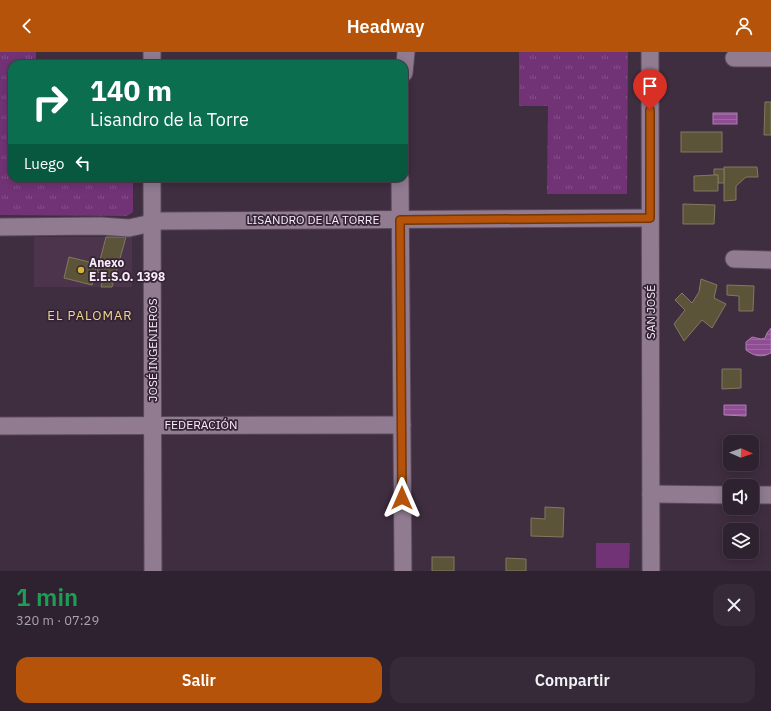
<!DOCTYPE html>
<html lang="es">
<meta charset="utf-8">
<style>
:root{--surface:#2f2230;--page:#372a38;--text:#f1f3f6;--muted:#a7a4ab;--line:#4a3f4c;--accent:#b45309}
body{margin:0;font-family:"IBM Plex Sans",sans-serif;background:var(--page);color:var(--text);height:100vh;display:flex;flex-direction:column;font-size:15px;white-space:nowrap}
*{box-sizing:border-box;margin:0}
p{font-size:13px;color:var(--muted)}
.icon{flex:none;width:22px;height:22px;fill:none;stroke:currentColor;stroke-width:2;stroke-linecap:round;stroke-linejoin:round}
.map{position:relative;height:519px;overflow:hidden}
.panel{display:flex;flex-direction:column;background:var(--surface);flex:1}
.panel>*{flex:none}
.top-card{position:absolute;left:8px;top:8px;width:400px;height:122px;border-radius:12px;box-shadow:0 2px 10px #0003,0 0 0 1px var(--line);background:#0b6e4f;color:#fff;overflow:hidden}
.needle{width:26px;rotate:92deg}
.tools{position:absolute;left:723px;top:383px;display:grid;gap:8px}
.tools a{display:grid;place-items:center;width:36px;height:36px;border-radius:8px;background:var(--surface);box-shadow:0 2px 10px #0003,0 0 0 1px var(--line);font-size:20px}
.pin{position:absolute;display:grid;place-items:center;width:34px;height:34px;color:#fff;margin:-41px -17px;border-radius:50% 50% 50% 0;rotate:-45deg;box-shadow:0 0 4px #0007}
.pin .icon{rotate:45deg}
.me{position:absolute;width:44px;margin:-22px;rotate:0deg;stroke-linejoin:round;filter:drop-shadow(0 0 3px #0008)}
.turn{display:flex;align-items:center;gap:14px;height:84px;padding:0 16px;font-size:18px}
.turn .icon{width:52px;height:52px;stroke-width:2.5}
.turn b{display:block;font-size:28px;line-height:34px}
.then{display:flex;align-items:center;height:38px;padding:0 16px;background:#0003;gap:8px;font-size:15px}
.round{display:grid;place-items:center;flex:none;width:42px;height:42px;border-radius:12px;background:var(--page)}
.overview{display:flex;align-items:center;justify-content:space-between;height:68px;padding:0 16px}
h1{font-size:24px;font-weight:600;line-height:30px;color:#1e9e55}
.button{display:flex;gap:8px;margin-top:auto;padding:8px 16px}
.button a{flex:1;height:46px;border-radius:12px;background:var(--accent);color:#fff;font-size:16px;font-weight:600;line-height:46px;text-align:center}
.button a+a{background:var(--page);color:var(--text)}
header{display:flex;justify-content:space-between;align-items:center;height:52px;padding:0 16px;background:var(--accent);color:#fff;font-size:18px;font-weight:600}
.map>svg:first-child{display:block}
</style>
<header><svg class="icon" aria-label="back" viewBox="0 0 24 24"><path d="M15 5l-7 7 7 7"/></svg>Headway<svg class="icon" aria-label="person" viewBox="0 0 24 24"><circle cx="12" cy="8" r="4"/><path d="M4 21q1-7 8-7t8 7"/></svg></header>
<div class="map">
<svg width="771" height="519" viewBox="0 0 771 519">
<defs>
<pattern id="grass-tufts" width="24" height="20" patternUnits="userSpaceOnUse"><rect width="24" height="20" fill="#713376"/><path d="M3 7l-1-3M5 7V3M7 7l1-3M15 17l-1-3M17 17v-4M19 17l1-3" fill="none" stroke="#86518a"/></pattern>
<pattern id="water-rules" width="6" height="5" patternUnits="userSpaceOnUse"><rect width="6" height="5" fill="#8f4d94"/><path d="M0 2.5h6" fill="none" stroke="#a067a4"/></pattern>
</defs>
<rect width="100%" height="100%" fill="#3f2d40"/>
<rect fill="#4b344c" x="34" y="185" width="98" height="50"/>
<g fill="url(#grass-tufts)">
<path d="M0,0H36V12H12V126H133V160L127,164L0,163Z"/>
<path d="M519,0H628L627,142H547L548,54H519Z"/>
</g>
<path fill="#713376" d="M596,491H630L629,516H596Z"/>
<g fill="url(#water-rules)" stroke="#af7db2">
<rect x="713" y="61" width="24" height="11"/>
<path d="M771,276V301C761,306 754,304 746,298V290L752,285L761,287L765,286L767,281Z"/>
<path d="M724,353H746V364L724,363Z"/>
</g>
<g fill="#5c5439" stroke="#827a5e">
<path d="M765,50H771V83H764Z"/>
<rect x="681" y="80" width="41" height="20"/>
<path d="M724,115H757L758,125H746L736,134V148L724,149Z"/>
<path d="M714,117H724V131H718V123H714Z"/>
<path d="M714,123H718V139H694V124Z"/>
<path d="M683,152L715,153L714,172H683Z"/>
<path d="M106,185H126L112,235H101L104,222L97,220Z"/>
<path d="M69,205L97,212L92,233L64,226Z"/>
<path d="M701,227L717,233L714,246L726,252L712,276L702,268L684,289L674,272L685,258L675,248L682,241L692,251L699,240Z"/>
<path d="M727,233L754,234L753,259H739V244L727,243Z"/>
<path d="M722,317H741V336L722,337Z"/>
<path d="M545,455L564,456L563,485L531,484V466L545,467Z"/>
<rect x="432" y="505" width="22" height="14"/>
<path d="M506,506L526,507V519H506Z"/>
</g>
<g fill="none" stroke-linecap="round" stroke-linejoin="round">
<defs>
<g id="minor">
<path d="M152,0V12"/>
<path d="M650,0L651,519"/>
<path d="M734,6H771"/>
<path d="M404,21L406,0"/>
<path d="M152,126L153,519"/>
<path d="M400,126L403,519"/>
<path d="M0,175L101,174L129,176L161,169L650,166"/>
<path d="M734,207L771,208"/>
<path d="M0,374L402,373"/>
<path d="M651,442L730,443"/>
<path d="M752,443H771"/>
</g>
</defs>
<use href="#minor" stroke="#584959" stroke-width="19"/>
<use href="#minor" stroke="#907b91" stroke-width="17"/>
</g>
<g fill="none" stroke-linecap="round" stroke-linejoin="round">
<defs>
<path id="route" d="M402,446L400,168L650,166V58"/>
</defs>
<use href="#route" stroke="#753606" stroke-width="10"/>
<use href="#route" stroke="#b45309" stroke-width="7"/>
</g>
<circle fill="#d6b534" stroke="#352336" stroke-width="1.5" cx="81" cy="218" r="4"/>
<g text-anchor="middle" stroke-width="3.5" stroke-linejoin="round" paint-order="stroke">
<g font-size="12" fill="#f9edf9" stroke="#352336">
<text x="313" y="172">LISANDRO DE LA TORRE</text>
<text transform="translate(651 260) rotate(-90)" y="4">SAN JOSÉ</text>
<text transform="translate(153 298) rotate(-90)" y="4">JOSÉ INGENIEROS</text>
<text x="201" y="377">FEDERACIÓN</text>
</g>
<g font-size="12" font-weight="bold" fill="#f9edf9" stroke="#352336" text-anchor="start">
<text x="89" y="215">Anexo<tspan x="89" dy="14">E.E.S.O. 1398</tspan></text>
</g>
<g font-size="13" letter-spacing="1" fill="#eed78a" stroke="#352336">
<text x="90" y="268">EL PALOMAR</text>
</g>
</g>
</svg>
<div class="tools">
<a><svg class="needle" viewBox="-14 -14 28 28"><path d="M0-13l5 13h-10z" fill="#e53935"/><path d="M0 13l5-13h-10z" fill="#a7a4ab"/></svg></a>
<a><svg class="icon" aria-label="sound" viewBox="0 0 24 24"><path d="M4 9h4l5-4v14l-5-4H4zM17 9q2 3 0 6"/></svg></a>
<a><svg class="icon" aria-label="layers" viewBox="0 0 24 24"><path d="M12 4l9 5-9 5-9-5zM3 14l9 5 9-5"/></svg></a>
</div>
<div class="pin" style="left:650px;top:58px;background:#d93025"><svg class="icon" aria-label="arrive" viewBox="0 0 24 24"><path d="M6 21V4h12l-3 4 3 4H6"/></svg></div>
<svg class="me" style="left:402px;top:446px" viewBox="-20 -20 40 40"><path d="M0-17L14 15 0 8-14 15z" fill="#b45309" stroke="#fff" stroke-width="4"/></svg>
<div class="top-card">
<div class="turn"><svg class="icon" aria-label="right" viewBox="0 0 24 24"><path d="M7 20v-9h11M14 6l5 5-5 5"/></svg><div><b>140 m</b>Lisandro de la Torre</div></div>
<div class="then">Luego<svg class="icon" aria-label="left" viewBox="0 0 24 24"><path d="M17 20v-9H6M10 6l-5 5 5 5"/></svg></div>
</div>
</div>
<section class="panel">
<div class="overview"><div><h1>1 min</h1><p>320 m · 07:29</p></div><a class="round"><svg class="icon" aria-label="close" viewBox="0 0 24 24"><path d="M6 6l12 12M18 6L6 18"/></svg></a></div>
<div class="button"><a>Salir</a><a>Compartir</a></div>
</section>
